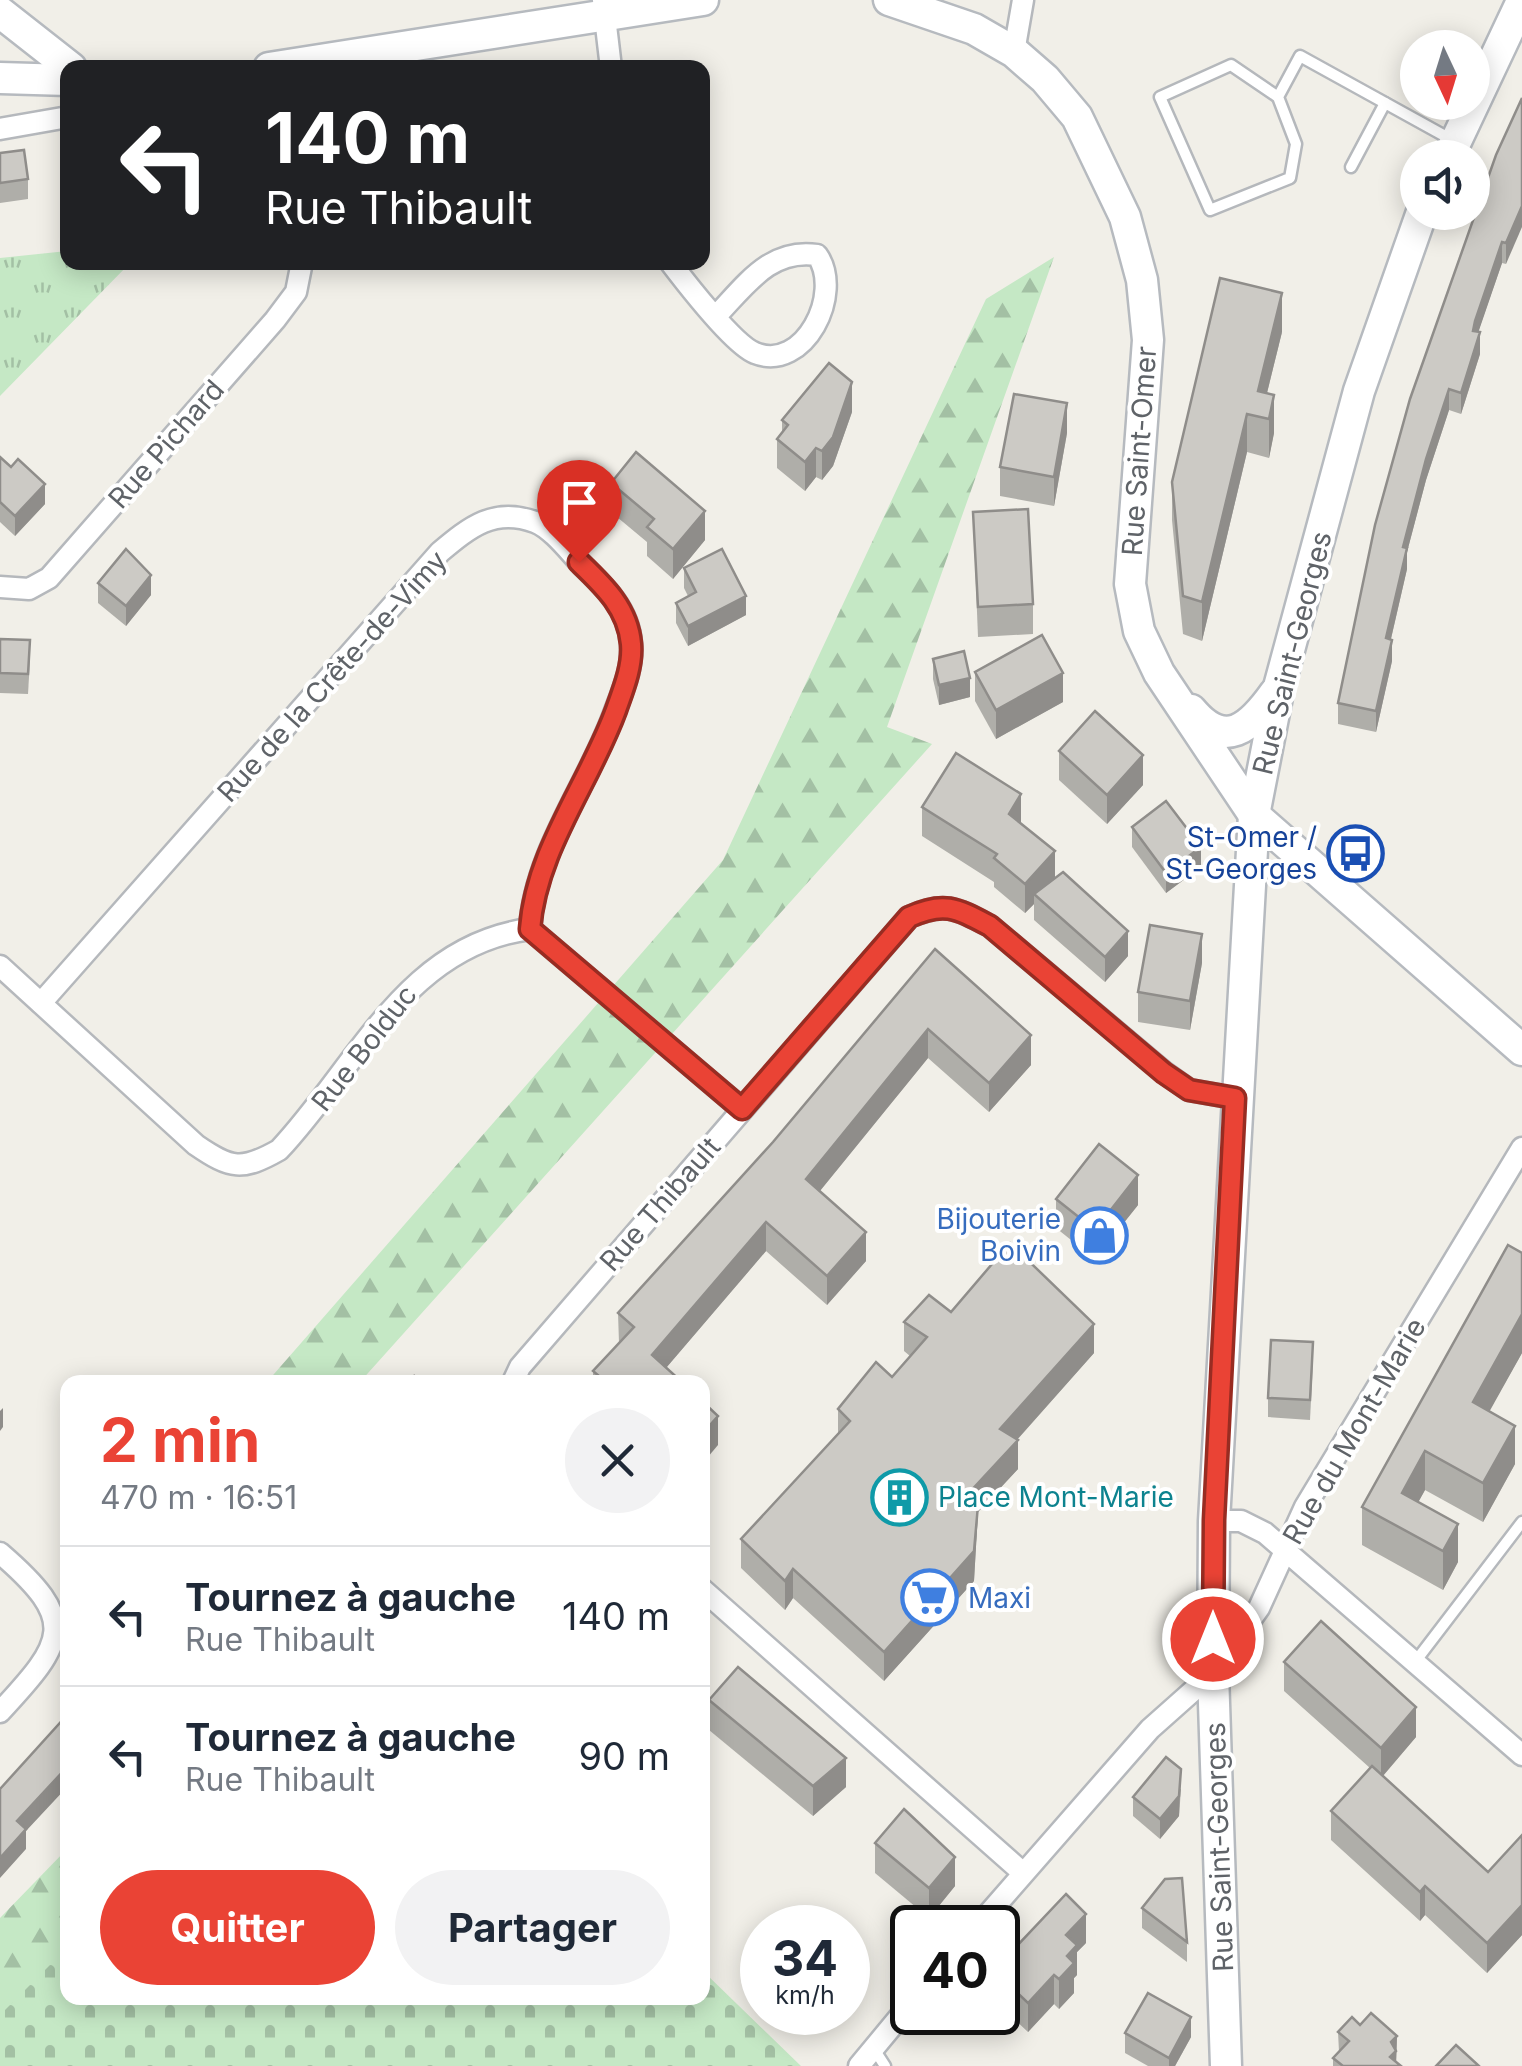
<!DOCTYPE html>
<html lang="fr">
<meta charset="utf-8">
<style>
:root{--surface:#fff;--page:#f2f2f3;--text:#1f2937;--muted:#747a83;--line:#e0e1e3;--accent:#ea4335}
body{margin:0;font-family:Inter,sans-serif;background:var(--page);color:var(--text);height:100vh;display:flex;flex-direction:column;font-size:38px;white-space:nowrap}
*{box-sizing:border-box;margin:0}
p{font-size:32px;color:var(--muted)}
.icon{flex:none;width:55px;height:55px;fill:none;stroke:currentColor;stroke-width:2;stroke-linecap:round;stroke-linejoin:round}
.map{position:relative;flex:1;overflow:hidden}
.panel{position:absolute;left:60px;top:1375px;width:650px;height:630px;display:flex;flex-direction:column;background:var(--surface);border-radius:20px;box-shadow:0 5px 25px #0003}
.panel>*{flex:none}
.hud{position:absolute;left:60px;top:60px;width:650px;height:210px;border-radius:20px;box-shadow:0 5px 25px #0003;background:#202124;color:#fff;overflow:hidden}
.needle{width:65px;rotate:176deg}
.tools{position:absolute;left:1400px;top:30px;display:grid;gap:20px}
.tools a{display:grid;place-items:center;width:90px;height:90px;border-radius:50%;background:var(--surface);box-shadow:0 5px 25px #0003;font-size:50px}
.speed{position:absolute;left:740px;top:1905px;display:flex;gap:20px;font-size:50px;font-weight:700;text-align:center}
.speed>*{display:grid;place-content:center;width:130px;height:130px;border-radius:50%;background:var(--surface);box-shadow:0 5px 25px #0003;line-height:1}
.speed small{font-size:25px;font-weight:400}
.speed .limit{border:5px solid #111;border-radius:15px;background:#fff;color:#111}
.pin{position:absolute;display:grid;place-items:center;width:85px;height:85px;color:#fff;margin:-102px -42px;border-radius:50% 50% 50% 0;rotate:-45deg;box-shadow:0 0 10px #0007}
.pin .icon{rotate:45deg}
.me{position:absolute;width:110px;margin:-55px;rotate:0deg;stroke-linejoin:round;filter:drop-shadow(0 0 8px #0008)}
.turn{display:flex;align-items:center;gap:35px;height:210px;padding:0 40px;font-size:45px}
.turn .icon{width:130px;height:130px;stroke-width:2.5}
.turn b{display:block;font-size:70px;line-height:85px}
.round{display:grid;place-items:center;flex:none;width:105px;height:105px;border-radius:52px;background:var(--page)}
.overview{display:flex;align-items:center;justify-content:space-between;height:170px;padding:0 40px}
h1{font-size:60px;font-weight:700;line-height:75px;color:var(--accent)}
.primary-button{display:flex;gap:20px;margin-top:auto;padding:20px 40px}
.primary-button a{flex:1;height:115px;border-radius:60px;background:var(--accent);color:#fff;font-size:40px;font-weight:700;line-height:115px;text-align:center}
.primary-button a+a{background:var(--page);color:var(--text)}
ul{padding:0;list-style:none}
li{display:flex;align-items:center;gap:30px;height:140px;padding:0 40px;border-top:2px solid var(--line)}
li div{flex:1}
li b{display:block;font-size:38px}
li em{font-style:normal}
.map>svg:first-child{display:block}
</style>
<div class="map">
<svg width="1522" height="2066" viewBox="0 0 1522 2066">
<defs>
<pattern id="forest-firs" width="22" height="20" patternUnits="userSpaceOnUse" patternTransform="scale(2.5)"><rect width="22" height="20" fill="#c5e8c5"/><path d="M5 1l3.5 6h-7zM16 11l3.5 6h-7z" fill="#a3c0a4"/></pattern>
<pattern id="cemetery-stones" width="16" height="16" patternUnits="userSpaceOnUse" patternTransform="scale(2.5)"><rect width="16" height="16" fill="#c5e8c5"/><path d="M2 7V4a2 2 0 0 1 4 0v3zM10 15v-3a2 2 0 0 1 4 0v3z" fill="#a3c0a4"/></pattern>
<pattern id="park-tufts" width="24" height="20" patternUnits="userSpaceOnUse" patternTransform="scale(2.5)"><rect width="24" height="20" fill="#c5e8c5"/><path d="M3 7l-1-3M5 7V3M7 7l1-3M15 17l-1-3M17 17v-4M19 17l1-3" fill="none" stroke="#a3c0a4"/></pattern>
</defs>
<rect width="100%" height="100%" fill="#f1efe8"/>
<g fill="url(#forest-firs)">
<path d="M1054,257L887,727L932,744L360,1382H267L723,860L986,299Z"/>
<path d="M67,1849L68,1998L0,2066V1918Z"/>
</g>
<path fill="url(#cemetery-stones)" d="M67,1948L68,1998H702L703,1971L801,2066H0V2015Z"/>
<path fill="url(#park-tufts)" d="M67,251L68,262L130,263L0,396V258Z"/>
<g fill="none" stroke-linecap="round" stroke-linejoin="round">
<defs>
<g id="lane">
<path d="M1278,97L1296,144L1290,178L1210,210L1160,97L1231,65L1278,97L1300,56L1454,141"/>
<path d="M1351,167L1385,103"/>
<path d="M1415,1662L1522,1522"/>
<path d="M874,2049L885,2066"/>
</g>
<g id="street">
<path d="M603,0L611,68"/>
<path d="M1014,52L1023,0"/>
<path d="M0,129L68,117"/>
<path d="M670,262C686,283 734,345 755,353C804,373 844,293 817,255C770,248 746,285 716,316"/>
<path d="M0,587L29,589L49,578L275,320L296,292L302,262"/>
<path d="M0,966L196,1145C231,1169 242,1171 279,1150C358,1066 406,945 530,929L742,1109"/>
<path d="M41,1003L440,552C470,527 494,507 535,522C553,529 571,554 585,568C607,589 629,611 631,644C633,667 623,690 615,711C589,784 535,850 530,929"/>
<path d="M513,1382L520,1367L909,917C944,901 956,908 990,926L1165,1073L1189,1090L1235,1098"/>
<path d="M1214,1521H1241L1265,1533L1522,1755"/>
<path d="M0,1553C79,1621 66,1641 0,1712"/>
<path d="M702,1589L1022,1872"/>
<path d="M976,1928L1150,1729L1213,1673L1259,1608L1305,1507L1522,1148"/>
<path d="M859,2066L912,2002"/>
</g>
<g id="secondary">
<path d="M889,0L974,29L1014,52L1045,79L1077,117L1125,217L1142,280L1148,340L1130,584L1139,631L1159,673L1254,815L1522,1050"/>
<path d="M1,13L71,68"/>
<path d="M269,68L703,0"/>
<path d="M0,78L68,80"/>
<path d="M1448,158L1522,1"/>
<path d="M1191,710C1225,751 1250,728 1275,693"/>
<path d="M1226,2066L1213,1673L1214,1521L1254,815L1279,687L1359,391L1422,212"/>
</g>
</defs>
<use href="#lane" stroke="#b5b8bc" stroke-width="15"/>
<use href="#street" stroke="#b5b8bc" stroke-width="25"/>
<use href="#secondary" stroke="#b6babf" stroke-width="35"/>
<use href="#lane" stroke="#fff" stroke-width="10"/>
<use href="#street" stroke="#fff" stroke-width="20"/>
<use href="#secondary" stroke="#fff" stroke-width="30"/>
</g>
<g fill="#afaea9">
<path d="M1522,98L1506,264L1502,263L1478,332L1480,354L1461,414L1449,410L1426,480L1407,552V569L1391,639L1392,661L1376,732L1338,724V703Z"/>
<path d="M0,153L28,179V199L0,203Z"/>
<path d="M1282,332L1267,393L1274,433L1269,458L1247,452L1202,641L1183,634L1172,520V482Z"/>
<path d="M852,412L833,466L822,480L816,477L805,491L777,468V439L782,432V420Z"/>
<path d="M1067,433L1054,506L1000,496V467Z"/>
<path d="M0,457L45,504L15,536L0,522Z"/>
<path d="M611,483L705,540L673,579L647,556V542L611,512Z"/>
<path d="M973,512L1033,604V634L978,637Z"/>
<path d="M684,568L746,615L688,646L676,623V603L688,596L684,588Z"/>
<path d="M98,583L151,595L126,626L98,603Z"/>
<path d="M0,639L30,660L28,694L0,693Z"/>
<path d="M933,659L970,697L939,705L933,679Z"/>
<path d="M975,672L1063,702L996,739L975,701Z"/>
<path d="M1059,751L1143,785L1107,824L1059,780Z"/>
<path d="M922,807L1021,824L1055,878L1128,956L1105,982L1034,920V904L1025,913L994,887V882L922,836Z"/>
<path d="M1132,827L1201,867L1166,893L1132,847Z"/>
<path d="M935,949L1031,1065L989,1112L928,1058L820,1191L866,1261L827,1305L766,1251L666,1368L682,1382H593V1371L619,1343L618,1313L773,1142Z"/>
<path d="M1202,963L1190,1030L1138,1022V992Z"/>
<path d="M1056,1199L1138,1205L1095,1259L1056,1228Z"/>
<path d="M1522,1253V1353L1489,1411L1515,1464L1483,1522L1425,1490L1418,1502L1458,1562L1443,1590L1362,1545V1507Z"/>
<path d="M951,1312L1094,1353L1017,1440L1018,1469L978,1512L974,1581L884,1681L793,1598L785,1610L741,1568V1539L838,1434V1409L892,1377L910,1356L904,1351V1322Z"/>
<path d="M1313,1362L1310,1420L1268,1417V1398Z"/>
<path d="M1284,1662L1416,1737L1383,1776L1488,1872L1522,1835V1935L1487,1973L1425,1915L1420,1921L1331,1840V1811L1370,1768L1284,1691Z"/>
<path d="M709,1700L846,1787L813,1816L709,1730Z"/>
<path d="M1181,1789L1179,1816L1160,1839L1133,1816V1797Z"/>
<path d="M875,1843L955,1886L929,1918L875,1873Z"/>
<path d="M1142,1908L1187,1942V1962L1142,1928Z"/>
<path d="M1086,1943L1077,1952V1975L1074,1978V1993L1059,2009L1054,2004L1028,2032L998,2004V1966Z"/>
<path d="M1360,2025L1397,2036L1396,2062L1401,2066H1333V2058L1339,2052L1338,2032Z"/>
<path d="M1125,2033L1191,2037L1175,2066H1148L1125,2053Z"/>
</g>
<g fill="#8f8d8a">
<path d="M1522,206V227L1506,264V243Z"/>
<path d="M1502,242V263L1475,342L1473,331L1475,321Z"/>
<path d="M1282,293V332L1261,417L1258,391Z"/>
<path d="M1480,332V354L1461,414V393Z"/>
<path d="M852,382V412L833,466L822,480V451Z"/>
<path d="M1449,389V410L1426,480L1407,552V569L1386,660V638L1403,547L1426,459Z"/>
<path d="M1274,395V433L1269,458V419Z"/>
<path d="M1067,403V433L1054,506V477Z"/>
<path d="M1247,414V452L1202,641V602Z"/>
<path d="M816,448V477L805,491V462Z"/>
<path d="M45,484V504L15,536V516Z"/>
<path d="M705,511V540L673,579V549Z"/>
<path d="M151,575V595L126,626V606Z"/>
<path d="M746,596V615L688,646V626Z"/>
<path d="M1392,640V661L1376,732V711Z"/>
<path d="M1063,673V702L996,739V710Z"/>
<path d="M970,678V697L939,705V685Z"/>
<path d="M1143,755V785L1107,824V795Z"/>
<path d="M1021,794V824L1009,844V814Z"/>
<path d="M1201,847V867L1166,893V873Z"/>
<path d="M1055,851V881L1034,894V904L1025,913V884Z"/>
<path d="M1128,931V956L1105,982V957Z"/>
<path d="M1202,934V963L1190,1030V1001Z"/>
<path d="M928,1029V1058L806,1208V1179Z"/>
<path d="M1031,1035V1065L989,1112V1083Z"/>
<path d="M1138,1175V1205L1095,1259V1230Z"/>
<path d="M766,1222V1251L654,1382L652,1355Z"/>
<path d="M866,1232V1261L827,1305V1276Z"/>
<path d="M1522,1314V1353L1473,1441V1402Z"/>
<path d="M1094,1324V1353L1007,1451L1018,1440V1469L978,1512L974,1581L884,1681V1652L1000,1429Z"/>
<path d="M3,1408V1427L0,1431V1411Z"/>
<path d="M718,1416V1445L702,1464V1434Z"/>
<path d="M1515,1426V1464L1483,1522V1483Z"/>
<path d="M1425,1451V1490L1403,1530L1402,1493Z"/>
<path d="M1458,1524V1562L1443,1590V1551Z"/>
<path d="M793,1569V1598L785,1610V1581Z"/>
<path d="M1416,1707V1737L1381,1778V1748Z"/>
<path d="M846,1758V1787L813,1816V1786Z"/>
<path d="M68,1766V1786L26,1831V1849L0,1878V1858L17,1821Z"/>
<path d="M1181,1769L1179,1816L1160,1839V1819Z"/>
<path d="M955,1857V1886L929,1918V1888Z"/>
<path d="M1425,1886V1915L1420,1921V1892Z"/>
<path d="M1522,1905V1935L1487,1973V1943Z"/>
<path d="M1086,1914V1943L1077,1952V1975L1074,1978V1993L1059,2009V1979L1066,1935Z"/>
<path d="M1054,1975V2004L1028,2032V2003Z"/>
<path d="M1191,2017V2037L1175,2066H1169V2058Z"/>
<path d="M1397,2036L1396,2066H1390L1391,2042Z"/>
</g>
<g fill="#cccac5" stroke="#8f8d8a" stroke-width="2.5">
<path d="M1522,98V206L1506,243L1502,242L1475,321L1473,331L1480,332L1461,393L1449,389L1426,459L1403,547L1407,548L1386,638L1392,640L1376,711L1338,703L1375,525L1410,399L1496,155Z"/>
<path d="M24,150L28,179L0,183V153Z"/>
<path d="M1220,278L1282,293L1258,391L1274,395L1269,419L1247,414L1202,602L1183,596L1172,482Z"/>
<path d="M829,363L852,382L833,437L822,451L816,448L805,462L777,439L788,425L782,420Z"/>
<path d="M1014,394L1067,403L1054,477L1000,467Z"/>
<path d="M636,452L705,511L673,549L647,527L654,519L611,483Z"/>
<path d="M0,457L11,467L18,459L45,484L15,516L0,502Z"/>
<path d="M1028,509L1033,604L978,607L973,512Z"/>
<path d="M126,549L151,575L126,606L98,583Z"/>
<path d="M722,549L746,596L688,626L676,603L696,592L684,568Z"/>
<path d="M1042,635L1063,673L996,710L975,672Z"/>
<path d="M0,639L30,640L28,674L0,673Z"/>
<path d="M964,651L970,678L939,685L933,659Z"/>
<path d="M1095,711L1143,755L1107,795L1059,751Z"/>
<path d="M956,753L1021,794L1009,814L1055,851L1025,884L994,858L997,854L922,807Z"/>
<path d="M1166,801L1201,847L1166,873L1132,827Z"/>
<path d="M1063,872L1128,931L1105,957L1034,894Z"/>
<path d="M1150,925L1202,934L1190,1001L1138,992Z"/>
<path d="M935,949L1031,1035L989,1083L928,1029L806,1179L866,1232L827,1276L766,1222L652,1355L682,1382H606L593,1371L634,1327L618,1313L773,1142Z"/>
<path d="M1099,1144L1138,1175L1095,1230L1056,1199Z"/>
<path d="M1010,1243L1094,1324L1000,1429L1018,1440L966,1496L978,1505L974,1551L884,1652L793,1569L785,1581L741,1539L850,1421L838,1409L876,1362L892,1377L927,1337L904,1322L929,1295L951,1312Z"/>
<path d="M1508,1245L1522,1253V1314L1473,1402L1515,1426L1483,1483L1425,1451L1402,1493L1458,1524L1443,1551L1362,1507Z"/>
<path d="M1271,1340L1313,1342L1310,1400L1268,1398Z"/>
<path d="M414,1376L417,1382H402Z"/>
<path d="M702,1401L718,1416L702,1434Z"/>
<path d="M1321,1621L1416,1707L1381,1748L1284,1662Z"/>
<path d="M738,1667L846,1758L813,1786L709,1700Z"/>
<path d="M68,1714V1766L17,1821L26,1829L0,1858V1789Z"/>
<path d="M1166,1757L1181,1769L1179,1796L1160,1819L1133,1797Z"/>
<path d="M1372,1766L1488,1872L1522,1835V1905L1487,1943L1425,1886L1420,1892L1331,1811Z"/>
<path d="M904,1809L955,1857L929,1888L875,1843Z"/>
<path d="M1182,1878L1187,1942L1142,1908L1165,1879Z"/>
<path d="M1066,1894L1086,1914L1066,1935L1077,1945L1067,1956L1074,1963L1059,1979L1054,1975L1028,2003L998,1974V1966Z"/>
<path d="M1148,1993L1191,2017L1169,2058L1125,2033Z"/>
<path d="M1371,2013L1397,2036L1391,2042L1396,2051L1390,2057L1401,2066H1343L1333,2058L1349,2041L1338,2032L1352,2017L1360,2025Z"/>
<path d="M1456,2045L1479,2066H1436Z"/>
</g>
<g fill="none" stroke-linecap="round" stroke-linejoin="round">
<defs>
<path id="route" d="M579,562C603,585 628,608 631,644C633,666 623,690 616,710C589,784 536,850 530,929L742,1109L909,917C944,901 956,908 990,926L1164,1073L1189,1090L1235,1098L1214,1520L1213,1639"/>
</defs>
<use href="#route" stroke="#982c22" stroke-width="25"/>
<use href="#route" stroke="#ea4335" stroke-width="18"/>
</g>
<defs>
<symbol id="bus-ring" viewBox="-11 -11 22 22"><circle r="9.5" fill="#fff" stroke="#1a4fb4" stroke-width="1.5"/><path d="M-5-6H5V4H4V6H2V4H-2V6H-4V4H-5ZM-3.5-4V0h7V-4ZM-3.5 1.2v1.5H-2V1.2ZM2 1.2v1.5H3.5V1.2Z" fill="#1a4fb4"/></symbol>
<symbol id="shop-ring" viewBox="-11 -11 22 22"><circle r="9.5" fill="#fff" stroke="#3f7fe0" stroke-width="1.5"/><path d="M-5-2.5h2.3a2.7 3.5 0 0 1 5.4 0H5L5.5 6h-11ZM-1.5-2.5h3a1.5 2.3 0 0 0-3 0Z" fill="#3f7fe0"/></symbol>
<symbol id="building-ring" viewBox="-11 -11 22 22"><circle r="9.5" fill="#fff" stroke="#0f9aa8" stroke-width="1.5"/><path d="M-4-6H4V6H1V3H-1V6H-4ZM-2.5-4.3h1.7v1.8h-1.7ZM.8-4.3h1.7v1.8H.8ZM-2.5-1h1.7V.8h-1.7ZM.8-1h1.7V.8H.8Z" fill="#0f9aa8"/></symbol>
<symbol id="supermarket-ring" viewBox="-11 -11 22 22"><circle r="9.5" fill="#fff" stroke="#3f7fe0" stroke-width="1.5"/><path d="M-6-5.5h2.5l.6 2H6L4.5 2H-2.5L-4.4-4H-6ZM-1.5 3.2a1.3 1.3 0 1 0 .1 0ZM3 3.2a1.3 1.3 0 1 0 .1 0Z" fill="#3f7fe0"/></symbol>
</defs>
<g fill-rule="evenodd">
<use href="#bus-ring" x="1324" y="822" width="63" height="63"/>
<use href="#shop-ring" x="1068" y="1204" width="63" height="63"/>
<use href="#building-ring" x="868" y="1466" width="63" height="63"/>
<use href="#supermarket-ring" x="898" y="1566" width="63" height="63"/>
</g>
<g text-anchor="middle" stroke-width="8" stroke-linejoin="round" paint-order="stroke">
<g font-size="28" fill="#5f6368" stroke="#fff">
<text transform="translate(166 444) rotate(-49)" y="10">Rue Pichard</text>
<text transform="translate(1139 451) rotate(-86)" y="10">Rue Saint-Omer</text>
<text transform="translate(1292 653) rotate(-76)" y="10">Rue Saint-Georges</text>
<text transform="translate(332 676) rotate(-48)" y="10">Rue de la Crête-de-Vimy</text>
<text transform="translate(364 1048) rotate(-52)" y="10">Rue Bolduc</text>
<text transform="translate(660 1204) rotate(-49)" y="10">Rue Thibault</text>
<text transform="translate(1354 1431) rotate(-60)" y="10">Rue du Mont-Marie</text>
<text transform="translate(1219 1847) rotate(-92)" y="10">Rue Saint-Georges</text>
</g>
<g font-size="28" fill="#164399" stroke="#fff" text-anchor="end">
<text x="1317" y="847">St-Omer /<tspan x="1317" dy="32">St-Georges</tspan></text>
</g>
<g font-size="28" fill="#366cbe" stroke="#fff" text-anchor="end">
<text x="1061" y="1229">Bijouterie<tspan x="1061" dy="32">Boivin</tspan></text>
<text x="968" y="1608" text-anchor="start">Maxi</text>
</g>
<g font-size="28" fill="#0d838f" stroke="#fff" text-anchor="start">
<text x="938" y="1507">Place Mont-Marie</text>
</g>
</g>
</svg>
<div class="tools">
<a><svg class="needle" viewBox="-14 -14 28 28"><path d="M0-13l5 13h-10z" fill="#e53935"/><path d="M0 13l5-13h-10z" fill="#747a83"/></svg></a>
<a><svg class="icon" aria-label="sound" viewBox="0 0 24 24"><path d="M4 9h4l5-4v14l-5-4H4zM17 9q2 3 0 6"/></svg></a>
</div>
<div class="speed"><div>34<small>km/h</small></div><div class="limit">40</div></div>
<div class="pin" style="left:579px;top:562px;background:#d93025"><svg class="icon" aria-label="arrive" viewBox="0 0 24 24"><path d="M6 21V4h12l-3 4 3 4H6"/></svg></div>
<svg class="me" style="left:1213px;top:1639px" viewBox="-20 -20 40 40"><circle r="17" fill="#ea4335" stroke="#fff" stroke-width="3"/><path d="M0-11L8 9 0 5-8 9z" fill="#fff"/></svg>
<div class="hud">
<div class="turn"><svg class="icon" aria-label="left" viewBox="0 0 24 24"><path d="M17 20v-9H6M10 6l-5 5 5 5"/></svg><div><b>140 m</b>Rue Thibault</div></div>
</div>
<section class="panel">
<div class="overview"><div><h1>2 min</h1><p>470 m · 16:51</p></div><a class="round"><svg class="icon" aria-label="close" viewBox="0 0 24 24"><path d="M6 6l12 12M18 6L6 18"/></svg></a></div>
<ul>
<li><svg class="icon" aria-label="left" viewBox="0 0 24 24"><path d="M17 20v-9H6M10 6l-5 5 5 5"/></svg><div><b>Tournez à gauche</b><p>Rue Thibault</p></div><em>140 m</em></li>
<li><svg class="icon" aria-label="left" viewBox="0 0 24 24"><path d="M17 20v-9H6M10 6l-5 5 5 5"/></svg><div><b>Tournez à gauche</b><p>Rue Thibault</p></div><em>90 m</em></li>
</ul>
<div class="primary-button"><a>Quitter</a><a>Partager</a></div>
</section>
</div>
